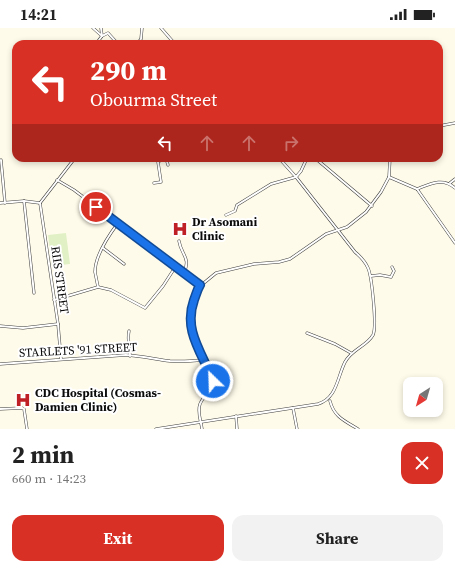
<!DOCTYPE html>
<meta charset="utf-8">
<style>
:root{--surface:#fff;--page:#f2f2f2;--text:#222;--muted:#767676;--accent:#d93025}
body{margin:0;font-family:"Source Serif 4",serif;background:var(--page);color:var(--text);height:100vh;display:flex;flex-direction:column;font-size:15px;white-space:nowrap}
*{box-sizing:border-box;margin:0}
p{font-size:13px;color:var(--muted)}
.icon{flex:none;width:22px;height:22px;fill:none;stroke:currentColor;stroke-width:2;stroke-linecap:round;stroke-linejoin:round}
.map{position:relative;height:401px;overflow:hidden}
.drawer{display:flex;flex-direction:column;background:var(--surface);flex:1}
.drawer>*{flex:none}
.top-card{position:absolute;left:12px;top:12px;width:431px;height:122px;border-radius:12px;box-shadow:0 2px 6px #0003;background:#d93025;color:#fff;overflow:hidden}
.needle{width:26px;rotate:217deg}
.buttons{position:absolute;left:403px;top:349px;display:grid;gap:8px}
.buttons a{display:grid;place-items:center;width:40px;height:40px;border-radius:8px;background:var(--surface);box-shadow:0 2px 6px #0003;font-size:20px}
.pin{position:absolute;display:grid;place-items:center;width:34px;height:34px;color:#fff;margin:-17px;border:2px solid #fff;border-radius:50%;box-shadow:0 1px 4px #0007}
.me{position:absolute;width:44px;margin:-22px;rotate:336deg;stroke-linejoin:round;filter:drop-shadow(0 0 3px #0008)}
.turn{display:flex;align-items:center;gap:14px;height:84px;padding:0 12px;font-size:18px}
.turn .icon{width:52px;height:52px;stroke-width:2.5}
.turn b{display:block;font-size:28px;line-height:34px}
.lanes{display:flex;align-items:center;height:38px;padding:0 12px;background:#0003;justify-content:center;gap:20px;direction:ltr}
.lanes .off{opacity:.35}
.round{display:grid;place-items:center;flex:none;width:42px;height:42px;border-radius:12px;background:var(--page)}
.summary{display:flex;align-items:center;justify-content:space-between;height:68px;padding:0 12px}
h1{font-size:24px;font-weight:700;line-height:30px}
.button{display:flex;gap:8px;margin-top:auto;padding:8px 12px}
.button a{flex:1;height:46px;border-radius:12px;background:var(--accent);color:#fff;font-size:16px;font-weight:700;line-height:46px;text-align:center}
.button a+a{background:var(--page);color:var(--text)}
.status{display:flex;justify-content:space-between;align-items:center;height:28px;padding:0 20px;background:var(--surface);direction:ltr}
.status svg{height:11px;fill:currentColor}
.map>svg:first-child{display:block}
</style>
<div class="status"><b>14:21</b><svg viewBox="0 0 49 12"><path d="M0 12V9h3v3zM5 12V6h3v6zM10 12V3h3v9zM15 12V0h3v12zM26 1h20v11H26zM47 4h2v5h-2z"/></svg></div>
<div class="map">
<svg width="455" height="401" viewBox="0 0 455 401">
<rect width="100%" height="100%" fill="#fffbea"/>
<path fill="#e1f1c5" d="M66,205L70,236L52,238L48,207Z"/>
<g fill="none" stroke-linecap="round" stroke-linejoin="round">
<defs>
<g id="street">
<path d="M93,0L102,8L108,5L118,16"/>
<path d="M161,0L175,16"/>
<path d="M96,16L102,8L101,0"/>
<path d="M137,16L141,11L142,0"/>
<path d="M439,98L455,95"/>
<path d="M166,130L168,137"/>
<path d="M315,130L372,178"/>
<path d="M1,132L5,175"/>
<path d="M389,149L417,161"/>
<path d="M57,152L74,162L200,257"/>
<path d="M154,155L161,154L158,134L165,130"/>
<path d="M450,155L455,151"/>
<path d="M417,161L455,215"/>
<path d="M417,161C430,156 443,149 455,160"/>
<path d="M24,173L34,265"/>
<path d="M0,175L24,173L40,175"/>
<path d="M40,175L58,296L61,331"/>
<path d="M40,175L75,130"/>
<path d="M226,187L235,183L237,177L271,156L296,149L301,143L307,130"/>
<path d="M179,213C181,227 191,229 184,245"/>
<path d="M103,220L124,236"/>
<path d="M371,248L380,247L391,249L394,243L392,239"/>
<path d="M98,259C97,254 96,249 95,244C95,228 109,207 118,195"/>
<path d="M54,272L98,259L111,262L145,280L163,258L176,238"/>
<path d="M0,298L23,300L58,296"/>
<path d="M129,303C127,312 130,319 130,328"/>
<path d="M307,305L335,316L351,325"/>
<path d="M0,336L126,327C141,328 155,331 170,333C181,334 193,333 204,332"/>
<path d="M330,373C334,389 345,393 358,401"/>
<path d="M293,380L297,401"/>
<path d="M0,381L22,380L24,381L27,401"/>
<path d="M236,388L237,401"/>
<path d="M156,401L318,376C337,370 337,350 345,334C352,321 367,318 373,307C377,299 372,249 368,240C365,233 361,229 355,224L296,149L279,130"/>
<path d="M202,401C201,393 197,384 200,376C204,367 212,361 214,351L194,312L191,299V281L199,259L216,245L254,236L279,234L290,231L326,206L347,199L366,184L381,164L389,149L390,130"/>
</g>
</defs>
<use href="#street" stroke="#3e3e3e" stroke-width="3"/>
<use href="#street" stroke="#fff" stroke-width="2"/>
</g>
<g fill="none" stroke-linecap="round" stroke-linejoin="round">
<defs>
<path id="route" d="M96,179L200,257C197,262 196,267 194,272C185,297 196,316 207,339C209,344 213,347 213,353"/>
</defs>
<use href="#route" stroke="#114b97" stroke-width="10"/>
<use href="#route" stroke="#1a73e8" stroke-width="7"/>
</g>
<defs>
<symbol id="hospital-bare" viewBox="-9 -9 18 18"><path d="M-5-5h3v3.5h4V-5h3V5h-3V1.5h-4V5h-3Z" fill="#bf2025" stroke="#fff" stroke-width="2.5" paint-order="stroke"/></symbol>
</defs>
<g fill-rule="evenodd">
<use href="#hospital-bare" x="169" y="190" width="22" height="22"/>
<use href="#hospital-bare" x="12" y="361" width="22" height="22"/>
</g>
<g text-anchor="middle" stroke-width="4" stroke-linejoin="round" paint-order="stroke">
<g font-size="12" font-weight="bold" fill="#0b0b0b" stroke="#fff" text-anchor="start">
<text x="192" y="198">Dr Asomani<tspan x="192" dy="14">Clinic</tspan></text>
<text x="35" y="369">CDC Hospital (Cosmas-<tspan x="35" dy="14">Damien Clinic)</tspan></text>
</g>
<g font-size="12" fill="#0b0b0b" stroke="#fff">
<text transform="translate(60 252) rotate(82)" y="4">RIIS STREET</text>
<text transform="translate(78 322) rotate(-3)" y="4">STARLETS '91 STREET</text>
</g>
</g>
</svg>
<div class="buttons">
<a><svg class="needle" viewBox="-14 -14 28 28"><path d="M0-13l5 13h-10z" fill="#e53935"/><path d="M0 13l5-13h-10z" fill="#767676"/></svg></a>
</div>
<div class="pin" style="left:96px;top:179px;background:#d93025"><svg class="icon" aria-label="arrive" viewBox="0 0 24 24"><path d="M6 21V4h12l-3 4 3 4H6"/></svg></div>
<svg class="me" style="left:213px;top:353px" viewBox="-20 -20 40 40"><circle r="17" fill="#1a73e8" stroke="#fff" stroke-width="3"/><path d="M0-11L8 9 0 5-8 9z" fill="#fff"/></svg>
<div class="top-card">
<div class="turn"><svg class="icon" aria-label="left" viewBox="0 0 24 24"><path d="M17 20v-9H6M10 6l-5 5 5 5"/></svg><div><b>290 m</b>Obourma Street</div></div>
<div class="lanes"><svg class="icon" aria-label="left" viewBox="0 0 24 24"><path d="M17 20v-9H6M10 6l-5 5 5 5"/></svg><svg class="icon off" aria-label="ahead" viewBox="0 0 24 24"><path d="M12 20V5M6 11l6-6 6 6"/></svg><svg class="icon off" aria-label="ahead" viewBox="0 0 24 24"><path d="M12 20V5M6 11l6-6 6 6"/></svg><svg class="icon off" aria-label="right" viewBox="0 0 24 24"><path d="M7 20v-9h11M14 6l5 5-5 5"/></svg></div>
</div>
</div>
<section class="drawer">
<div class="summary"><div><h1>2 min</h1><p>660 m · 14:23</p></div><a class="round" style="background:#d93025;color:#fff"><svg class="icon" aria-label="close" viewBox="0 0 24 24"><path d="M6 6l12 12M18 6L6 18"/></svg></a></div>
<div class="button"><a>Exit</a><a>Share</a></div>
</section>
